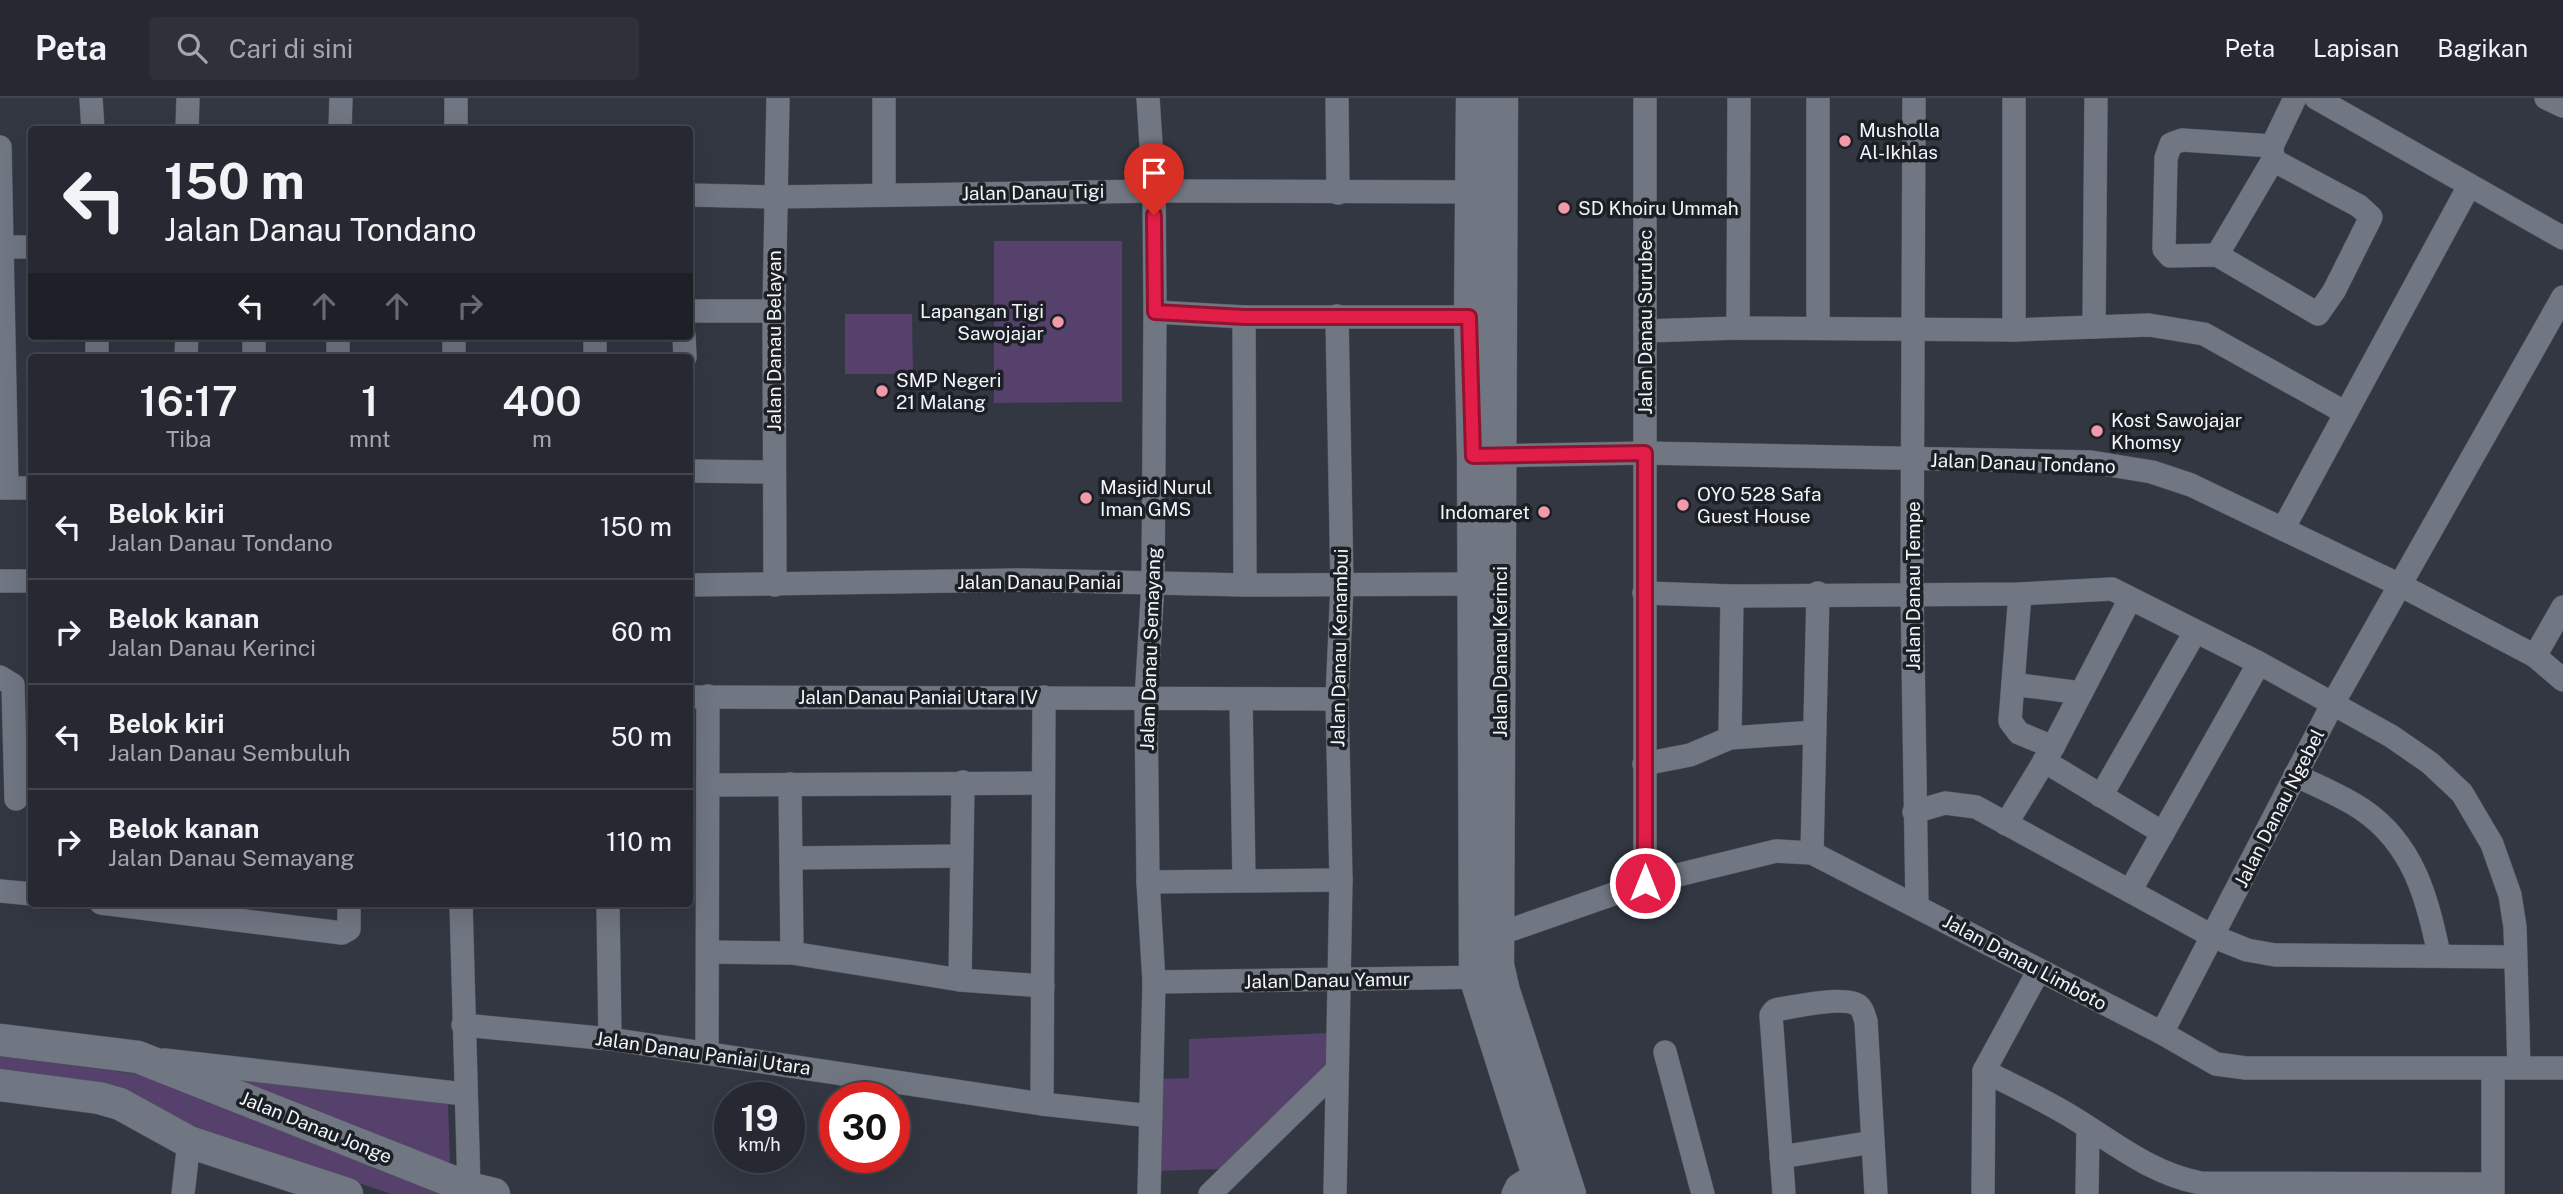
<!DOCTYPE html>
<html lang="id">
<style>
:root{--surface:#262932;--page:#2e313a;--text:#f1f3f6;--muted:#a4a6ac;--line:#42454d}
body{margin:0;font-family:"Public Sans",sans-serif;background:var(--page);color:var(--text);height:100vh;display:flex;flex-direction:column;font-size:26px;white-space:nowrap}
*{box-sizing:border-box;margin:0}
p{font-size:23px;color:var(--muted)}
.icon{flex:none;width:38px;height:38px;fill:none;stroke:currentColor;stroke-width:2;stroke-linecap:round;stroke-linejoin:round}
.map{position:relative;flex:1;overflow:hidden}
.side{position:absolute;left:28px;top:256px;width:665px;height:553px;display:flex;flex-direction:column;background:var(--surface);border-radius:7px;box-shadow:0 7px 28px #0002,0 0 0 2px var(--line)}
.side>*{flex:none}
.hud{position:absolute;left:28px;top:28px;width:665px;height:214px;border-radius:7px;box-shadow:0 7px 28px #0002,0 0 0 2px var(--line);background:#262932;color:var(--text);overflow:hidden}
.speed{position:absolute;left:714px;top:984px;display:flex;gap:14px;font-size:35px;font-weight:700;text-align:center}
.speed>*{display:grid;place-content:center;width:91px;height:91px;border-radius:50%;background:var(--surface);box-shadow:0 7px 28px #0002,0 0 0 2px var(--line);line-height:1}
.speed small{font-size:18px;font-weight:400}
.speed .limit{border:10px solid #d22;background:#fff;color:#111}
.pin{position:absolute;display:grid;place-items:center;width:60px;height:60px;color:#fff;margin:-72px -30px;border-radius:50% 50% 50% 0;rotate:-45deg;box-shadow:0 0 7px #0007}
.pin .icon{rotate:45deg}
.me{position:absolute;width:77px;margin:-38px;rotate:0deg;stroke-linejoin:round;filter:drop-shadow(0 0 5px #0008)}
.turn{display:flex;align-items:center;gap:24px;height:147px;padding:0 21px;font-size:32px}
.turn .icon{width:91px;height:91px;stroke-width:2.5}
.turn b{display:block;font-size:49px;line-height:60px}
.lanes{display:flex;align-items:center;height:66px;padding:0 21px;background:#0003;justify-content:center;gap:35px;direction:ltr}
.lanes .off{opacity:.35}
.eta{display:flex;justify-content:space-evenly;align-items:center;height:119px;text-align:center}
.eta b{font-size:42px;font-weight:600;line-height:49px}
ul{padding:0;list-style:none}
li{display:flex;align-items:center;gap:21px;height:105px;padding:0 21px;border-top:2px solid var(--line)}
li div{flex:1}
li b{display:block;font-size:26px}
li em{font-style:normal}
header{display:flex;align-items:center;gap:42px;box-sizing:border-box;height:98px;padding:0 35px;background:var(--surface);border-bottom:2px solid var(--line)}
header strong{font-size:33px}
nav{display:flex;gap:38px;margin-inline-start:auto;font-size:24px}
.search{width:490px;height:63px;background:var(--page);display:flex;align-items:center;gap:18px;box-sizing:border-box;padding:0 24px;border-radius:7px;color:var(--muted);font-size:26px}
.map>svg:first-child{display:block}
</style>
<header>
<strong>Peta</strong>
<div class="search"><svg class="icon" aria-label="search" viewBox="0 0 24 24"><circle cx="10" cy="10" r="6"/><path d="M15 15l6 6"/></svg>Cari di sini</div>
<nav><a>Peta</a><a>Lapisan</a><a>Bagikan</a></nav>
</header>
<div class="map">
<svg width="2563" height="1096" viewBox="0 0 2563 1096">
<rect width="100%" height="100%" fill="#323742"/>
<g fill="#55416b">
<path d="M994,143H1122V304L994,305Z"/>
<path d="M845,216H912L913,276H845Z"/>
<path d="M1330,935L1327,968L1219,1071L1156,1073L1159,981L1189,980V941Z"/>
<path d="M0,958L145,977L441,1096H391L187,1026L0,976Z"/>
<path d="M229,977L446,1004L448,1008L450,1063L447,1065L230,982Z"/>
</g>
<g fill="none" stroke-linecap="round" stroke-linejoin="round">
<defs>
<g id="street">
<path d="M91,0L93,32"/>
<path d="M1148,0L1154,93L1155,214L1153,485L1146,602L1148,784L1154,884L1149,1096"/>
<path d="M1337,0L1338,95"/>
<path d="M1818,0V230"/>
<path d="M1914,0L1912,494L1917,807"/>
<path d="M2316,0L2563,140"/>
<path d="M2546,0L2563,8"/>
<path d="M187,32L188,0"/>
<path d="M340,32L341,0"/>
<path d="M456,32V0"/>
<path d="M2272,48L2182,42L2171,46L2166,60L2164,151L2170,158L2217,157L2318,216L2334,193L2371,119L2359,108L2273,62"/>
<path d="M0,49L7,390"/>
<path d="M884,96V0"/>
<path d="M690,97L775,99L1154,93L1484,94"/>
<path d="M0,149H32"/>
<path d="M2217,157L2273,62L2272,48L2295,0"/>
<path d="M690,213H774"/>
<path d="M1155,214L1244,219H1470"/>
<path d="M1244,219L1245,487"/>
<path d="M2094,229L2096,0"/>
<path d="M1738,230L1739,0"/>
<path d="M2014,232V0"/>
<path d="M1645,233L1738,230L2014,232L2149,227L2204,236L2346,315"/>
<path d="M338,238V259"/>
<path d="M684,238L685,259"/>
<path d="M97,259V238"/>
<path d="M186,259L187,238"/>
<path d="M254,259V238"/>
<path d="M454,259V238"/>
<path d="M595,259V238"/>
<path d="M1487,358L1645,355L2091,364L2152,374L2191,387L2402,488L2535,558L2563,582"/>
<path d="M690,373L774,374"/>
<path d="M0,390H32"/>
<path d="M2283,431L2469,88"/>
<path d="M0,483H32"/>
<path d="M690,487L1022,482L1245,487L1473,486"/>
<path d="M775,487L774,213L778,0"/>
<path d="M1644,495L1732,498L2020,496L2112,491L2259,565L2391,638L2430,665L2462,695L2492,746L2510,797L2515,829L2519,970"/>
<path d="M2020,496L2010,623L2019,635L2053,649"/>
<path d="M2535,558L2563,509"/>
<path d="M0,579L13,587L16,701"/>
<path d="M2013,586L2081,595"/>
<path d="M690,599L1337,601"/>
<path d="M1241,602L1244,781"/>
<path d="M1730,640L1732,498"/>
<path d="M2044,663L2163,735"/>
<path d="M1644,666L1690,657L1730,640L1815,634"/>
<path d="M2295,677C2317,688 2343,698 2363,712C2413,746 2428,801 2439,857"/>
<path d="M790,686L792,855"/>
<path d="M708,687L1043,685"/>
<path d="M2101,698L2195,534"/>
<path d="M1914,714L1945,705L1976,709L2212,838L2247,852L2275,857L2515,859"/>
<path d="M2006,726L2053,649L2130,501"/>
<path d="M1812,755L1818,495"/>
<path d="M791,760L961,758"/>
<path d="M1148,784L1341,782"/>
<path d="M1645,785V0"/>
<path d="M0,793L32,796"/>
<path d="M2130,793L2259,565"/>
<path d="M101,805L342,835L349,831V805"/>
<path d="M461,805L469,1090"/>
<path d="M608,805L610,941"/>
<path d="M1499,836L1645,785L1776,753L1812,755L2162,935L2216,966L2246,970H2563"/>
<path d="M709,854L792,855L960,882L1043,888"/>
<path d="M960,882L963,684"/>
<path d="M1154,884L1490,879"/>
<path d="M463,927L610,941L1042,1006L1151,1018"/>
<path d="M2162,935L2332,607L2563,199"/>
<path d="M707,954L708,598"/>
<path d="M1665,954L1703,1096"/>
<path d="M164,962L464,996"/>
<path d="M1984,973C2012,987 2040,1000 2067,1016C2111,1042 2150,1076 2201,1085L2493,1086"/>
<path d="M1042,1006L1044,599"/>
<path d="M1781,1059L1873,1044"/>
<path d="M183,1096L189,1044"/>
<path d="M1210,1096L1337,972"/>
<path d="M1335,1096L1341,782L1337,601L1342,487L1337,218"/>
<path d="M1513,1096L1517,1088L1537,1075"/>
<path d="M1784,1096L1771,917L1775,912C1792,909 1846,897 1859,908C1863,911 1864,918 1866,923L1876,1096"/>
<path d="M1983,1096L1984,973L2039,872"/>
<path d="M2087,1096L2088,1030"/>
<path d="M2493,1096V970"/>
</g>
<g id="secondary">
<path d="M1472,0L1470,219L1473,358L1475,879L1544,1096"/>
<path d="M1502,0L1498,867L1504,893L1570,1096"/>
<path d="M0,942L138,959L469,1090L494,1096"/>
<path d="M0,987L99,1000L120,1006L189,1044L347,1096"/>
</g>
</defs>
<use href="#street" stroke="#52575f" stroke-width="24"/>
<use href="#secondary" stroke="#52575f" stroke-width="33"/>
<use href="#street" stroke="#707682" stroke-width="23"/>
<use href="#secondary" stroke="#707682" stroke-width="32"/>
</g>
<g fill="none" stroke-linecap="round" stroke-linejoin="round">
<defs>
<path id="route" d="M1154,117L1155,214L1244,219H1469L1473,358L1645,355V785"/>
</defs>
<use href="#route" stroke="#92132f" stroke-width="18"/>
<use href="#route" stroke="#e11d48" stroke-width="12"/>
</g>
<g fill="#f39aaa" stroke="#1c1f24" stroke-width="2.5">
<circle cx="1845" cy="43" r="7"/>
<circle cx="1564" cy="110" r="7"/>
<circle cx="1058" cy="224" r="7"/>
<circle cx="882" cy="293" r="7"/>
<circle cx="2097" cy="333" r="7"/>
<circle cx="1086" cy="400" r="7"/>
<circle cx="1683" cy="407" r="7"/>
<circle cx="1544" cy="414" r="7"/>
</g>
<g text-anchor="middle" stroke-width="7" stroke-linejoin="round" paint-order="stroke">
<g font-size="19" fill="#f1f5fc" stroke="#1c1f24" text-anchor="start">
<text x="1859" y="39">Musholla<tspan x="1859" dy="22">Al-Ikhlas</tspan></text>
<text x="1578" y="117">SD Khoiru Ummah</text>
<text x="1044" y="220" text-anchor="end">Lapangan Tigi<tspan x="1044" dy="22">Sawojajar</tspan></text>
<text x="896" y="289">SMP Negeri<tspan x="896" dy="22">21 Malang</tspan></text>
<text x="2111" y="329">Kost Sawojajar<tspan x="2111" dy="22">Khomsy</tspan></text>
<text x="1100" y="396">Masjid Nurul<tspan x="1100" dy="22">Iman GMS</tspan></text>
<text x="1697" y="403">OYO 528 Safa<tspan x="1697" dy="22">Guest House</tspan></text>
<text x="1530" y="421" text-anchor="end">Indomaret</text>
</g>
<g font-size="19" fill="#f1f5fc" stroke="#1c1f24">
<text transform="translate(1033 94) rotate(-1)" y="7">Jalan Danau Tigi</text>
<text transform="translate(1645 224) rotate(-90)" y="7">Jalan Danau Surubec</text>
<text transform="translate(774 243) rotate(-90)" y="7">Jalan Danau Belayan</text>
<text transform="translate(2023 365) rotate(2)" y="7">Jalan Danau Tondano</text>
<text x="1039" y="491">Jalan Danau Paniai</text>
<text transform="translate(1913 488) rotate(-90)" y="7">Jalan Danau Tempe</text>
<text transform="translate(1339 550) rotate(-89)" y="7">Jalan Danau Kenambui</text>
<text transform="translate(1150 551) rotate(-88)" y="7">Jalan Danau Semayang</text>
<text transform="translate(1500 554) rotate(-90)" y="7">Jalan Danau Kerinci</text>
<text x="918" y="606">Jalan Danau Paniai Utara IV</text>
<text transform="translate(2279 710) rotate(-63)" y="7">Jalan Danau Ngebel</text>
<text transform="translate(2025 864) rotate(28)" y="7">Jalan Danau Limboto</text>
<text transform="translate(1327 882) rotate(-1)" y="7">Jalan Danau Yamur</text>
<text transform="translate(703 955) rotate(8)" y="7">Jalan Danau Paniai Utara</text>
<text transform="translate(316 1029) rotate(22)" y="7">Jalan Danau Jonge</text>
</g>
</g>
</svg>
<div class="speed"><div>19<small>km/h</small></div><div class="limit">30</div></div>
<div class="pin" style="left:1154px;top:117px;background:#d93025"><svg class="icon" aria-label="arrive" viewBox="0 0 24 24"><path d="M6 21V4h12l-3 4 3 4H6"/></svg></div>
<svg class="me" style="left:1645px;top:785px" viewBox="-20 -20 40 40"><circle r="17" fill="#e11d48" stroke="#fff" stroke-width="3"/><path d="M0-11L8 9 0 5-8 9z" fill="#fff"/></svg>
<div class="hud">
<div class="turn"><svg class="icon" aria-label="left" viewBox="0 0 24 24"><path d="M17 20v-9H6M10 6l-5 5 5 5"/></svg><div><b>150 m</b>Jalan Danau Tondano</div></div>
<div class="lanes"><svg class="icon" aria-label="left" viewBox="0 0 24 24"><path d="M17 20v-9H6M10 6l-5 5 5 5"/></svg><svg class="icon off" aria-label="ahead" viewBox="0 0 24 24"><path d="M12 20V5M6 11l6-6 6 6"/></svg><svg class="icon off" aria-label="ahead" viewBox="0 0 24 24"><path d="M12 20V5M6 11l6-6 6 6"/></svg><svg class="icon off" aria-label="right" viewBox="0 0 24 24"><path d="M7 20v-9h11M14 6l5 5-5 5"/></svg></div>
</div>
<section class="side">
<div class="eta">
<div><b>16:17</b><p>Tiba</p></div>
<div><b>1</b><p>mnt</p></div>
<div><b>400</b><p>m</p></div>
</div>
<ul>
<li><svg class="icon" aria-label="left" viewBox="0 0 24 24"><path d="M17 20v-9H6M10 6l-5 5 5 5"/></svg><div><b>Belok kiri</b><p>Jalan Danau Tondano</p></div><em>150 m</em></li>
<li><svg class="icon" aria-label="right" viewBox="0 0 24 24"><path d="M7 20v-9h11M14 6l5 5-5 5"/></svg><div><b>Belok kanan</b><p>Jalan Danau Kerinci</p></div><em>60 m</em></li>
<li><svg class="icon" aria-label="left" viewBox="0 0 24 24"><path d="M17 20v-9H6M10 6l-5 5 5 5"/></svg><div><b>Belok kiri</b><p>Jalan Danau Sembuluh</p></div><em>50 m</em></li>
<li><svg class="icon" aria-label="right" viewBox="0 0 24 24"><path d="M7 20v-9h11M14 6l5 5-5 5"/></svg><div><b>Belok kanan</b><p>Jalan Danau Semayang</p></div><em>110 m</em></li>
</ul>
</section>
</div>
